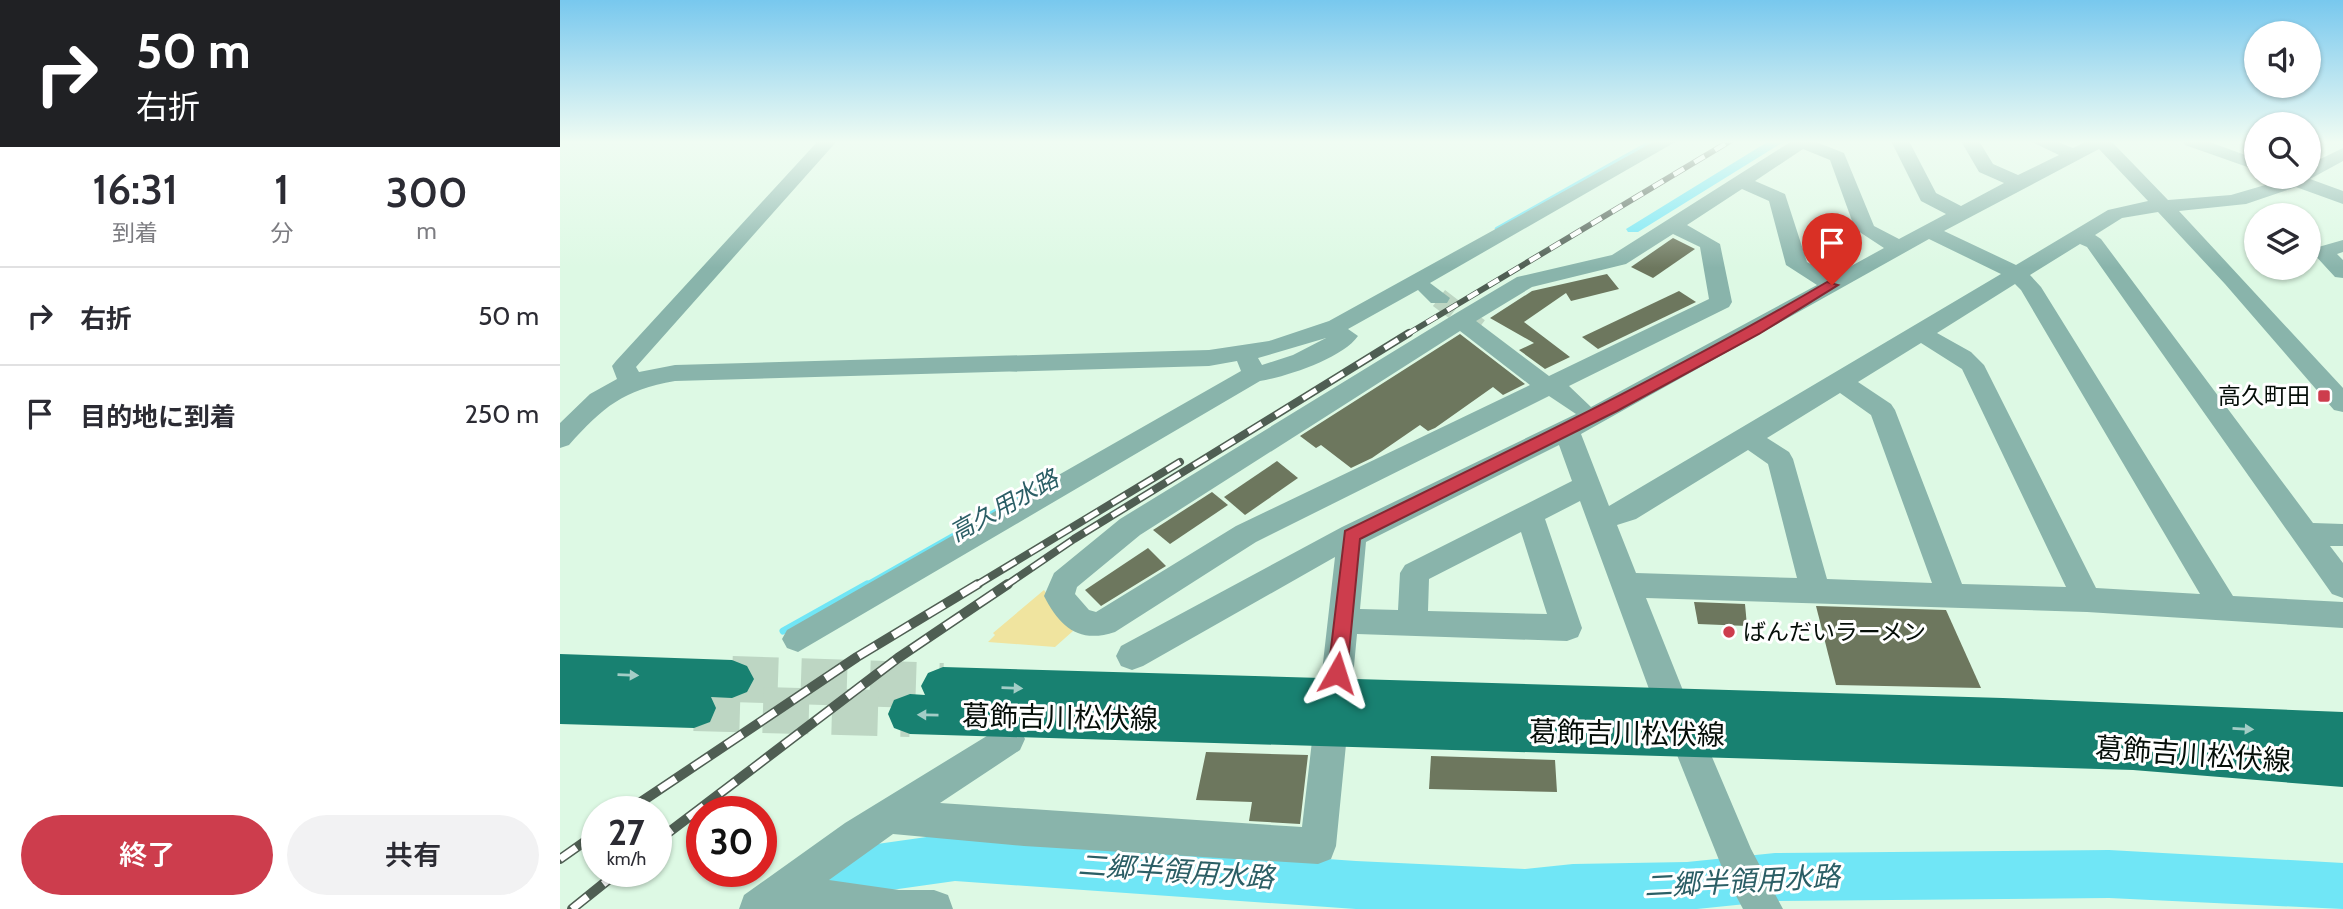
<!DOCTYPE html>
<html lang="ja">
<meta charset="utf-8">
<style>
:root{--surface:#fff;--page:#f2f2f3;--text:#2b2b33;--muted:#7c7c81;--line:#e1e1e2;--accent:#cd3d4d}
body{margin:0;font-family:Cabin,"Noto Sans JP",sans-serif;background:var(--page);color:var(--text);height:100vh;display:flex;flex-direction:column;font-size:26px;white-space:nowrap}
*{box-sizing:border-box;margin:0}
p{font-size:23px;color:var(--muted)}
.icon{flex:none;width:38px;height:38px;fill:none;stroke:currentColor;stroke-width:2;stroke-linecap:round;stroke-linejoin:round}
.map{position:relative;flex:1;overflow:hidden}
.drawer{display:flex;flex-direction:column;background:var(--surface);width:560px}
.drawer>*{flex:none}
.top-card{background:#202124;color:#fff;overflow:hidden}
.tools{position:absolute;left:1684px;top:21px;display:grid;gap:14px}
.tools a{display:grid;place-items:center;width:77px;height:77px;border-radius:50%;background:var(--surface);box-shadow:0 2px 5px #0004;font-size:35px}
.speed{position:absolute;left:21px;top:796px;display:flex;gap:14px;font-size:35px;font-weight:700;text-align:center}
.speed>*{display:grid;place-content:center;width:91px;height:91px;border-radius:50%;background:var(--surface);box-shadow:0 2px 5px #0004;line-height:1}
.speed small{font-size:18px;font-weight:400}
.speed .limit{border:10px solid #d22;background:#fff;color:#111}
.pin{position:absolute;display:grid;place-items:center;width:60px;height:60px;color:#fff;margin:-72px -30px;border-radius:50% 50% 50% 0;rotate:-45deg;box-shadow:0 0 7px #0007}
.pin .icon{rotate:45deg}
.me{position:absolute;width:77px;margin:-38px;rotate:6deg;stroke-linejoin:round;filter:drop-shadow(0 0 5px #0008)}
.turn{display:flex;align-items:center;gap:24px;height:147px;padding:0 21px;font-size:32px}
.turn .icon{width:91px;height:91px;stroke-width:2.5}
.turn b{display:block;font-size:49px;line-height:60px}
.eta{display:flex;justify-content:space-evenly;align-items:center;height:119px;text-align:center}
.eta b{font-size:42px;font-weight:600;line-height:49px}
.button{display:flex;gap:14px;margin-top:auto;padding:14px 21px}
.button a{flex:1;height:80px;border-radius:42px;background:var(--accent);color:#fff;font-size:28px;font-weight:600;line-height:80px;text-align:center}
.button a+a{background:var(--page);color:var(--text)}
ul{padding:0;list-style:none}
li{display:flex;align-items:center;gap:21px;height:98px;padding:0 21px;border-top:2px solid var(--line)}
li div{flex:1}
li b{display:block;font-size:26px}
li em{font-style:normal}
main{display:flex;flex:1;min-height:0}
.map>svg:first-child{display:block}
</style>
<main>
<section class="drawer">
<div class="top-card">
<div class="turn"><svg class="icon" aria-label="right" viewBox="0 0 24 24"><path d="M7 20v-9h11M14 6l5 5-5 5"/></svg><div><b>50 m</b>右折</div></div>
</div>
<div class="eta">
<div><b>16:31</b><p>到着</p></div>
<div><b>1</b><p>分</p></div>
<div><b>300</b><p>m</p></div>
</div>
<ul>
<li><svg class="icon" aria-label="right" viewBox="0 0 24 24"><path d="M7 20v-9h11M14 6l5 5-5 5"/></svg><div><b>右折</b></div><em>50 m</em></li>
<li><svg class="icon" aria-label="arrive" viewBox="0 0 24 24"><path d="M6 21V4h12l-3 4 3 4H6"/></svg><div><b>目的地に到着</b></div><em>250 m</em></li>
</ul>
<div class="button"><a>終了</a><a>共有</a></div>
</section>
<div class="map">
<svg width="1783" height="909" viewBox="0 0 1783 909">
<rect width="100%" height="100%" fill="#ddf9e4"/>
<path fill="#f0e49f" d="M484,590L513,631L495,647L428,642L435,635L433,633Z"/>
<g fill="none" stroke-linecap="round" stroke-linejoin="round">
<path stroke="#70e6f6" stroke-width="4.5" d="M937,229L1093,141"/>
<path stroke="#70e6f6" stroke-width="5" d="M304,586L473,490"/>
<path stroke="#70e6f6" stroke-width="7" d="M223,631L307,584"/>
<path fill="#70e6f6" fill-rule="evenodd" d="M1209,141H1225L1078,232H1068L1066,229Z"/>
<path fill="#70e6f6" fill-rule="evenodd" d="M395,833L796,861L965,869L1013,864L1127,862L1215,853L1549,850L1783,863V909L1549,898L1215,901L1137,909H796L395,881L317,892L288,891L271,884L264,867L271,850L288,843L317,844Z"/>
</g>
<g fill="#6d775e">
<path d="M1113,238L1135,249L1093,278L1071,267Z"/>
<path d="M1047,274L1059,289L1011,301L1006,293L964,322L1010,357L985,369L959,350L974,343L930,318L972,291Z"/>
<path d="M1119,291L1136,302L1038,349L1022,337Z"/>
<path d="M900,334L965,384L943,395L933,387L875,428L868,431L860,425L812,458L791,468L761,445L756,448L740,436Z"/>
<path d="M717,461L738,478L685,515L664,497Z"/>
<path d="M652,492L668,505L610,544L593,530Z"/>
<path d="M588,548L606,566L541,606L525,590Z"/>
<path d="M1134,602L1185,604L1187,626L1138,624Z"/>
<path d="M1256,606L1386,610L1421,688L1276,685Z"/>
<path d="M646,752L748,755L740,824L689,821L692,802L636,800Z"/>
<path d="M871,756L995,760L997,792L869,789Z"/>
</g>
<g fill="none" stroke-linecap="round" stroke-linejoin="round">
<path stroke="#bdd6c3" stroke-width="20" stroke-dasharray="20 10" stroke-linecap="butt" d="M879,298L925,333"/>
<g stroke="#bdd6c3" stroke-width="46" stroke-dasharray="46 23" stroke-linecap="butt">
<path d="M172,679L383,686"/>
<path d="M134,708L350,714"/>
</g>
<g fill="#89b4ab" fill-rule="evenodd">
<path d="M258,141H277L76,367L79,372L115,365L649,350L709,341L769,321L1095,141H1117L870,283L890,298L887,303H871L858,290L788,329L798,336C783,358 726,377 700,381L238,652L227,648L222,639L227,630L681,371L677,361L649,366L115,381C63,390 43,407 9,445L0,448V423L30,394L57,379L52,366L56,361ZM766,338L733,355L702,365L698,358Z"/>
<path d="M1232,141H1254L1284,153L1314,226L1339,239L1386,214L1361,201L1331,141H1349L1376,193L1401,206L1444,183L1419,172L1401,141H1419L1433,164L1458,175L1499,155L1470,141H1495L1513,148L1527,141H1551L1608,200L1671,195L1719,181L1717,177H1748V165L1783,148V161L1750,179L1783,191V204L1736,187L1686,204L1619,211L1783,388V412L1774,410L1665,284L1598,212L1562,218L1535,235L1541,239L1753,523L1783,524V546H1770L1783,563V598L1772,594L1527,247L1520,244L1470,275L1481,287L1673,596L1783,602V628L1527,612L1086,598L1130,708L1125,718L1113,723L1101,718L1096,708L1020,501L985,519L1022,628L1018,637L1007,641L797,634L791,698L787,708L778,711L783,713L788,724L776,846L771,859L758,864L464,846L333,834L269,880L339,890H374L388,895L393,909H179L184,895L285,823L448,723L460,728L465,739L460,750L380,803L742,827L754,724L759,713L768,710L763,708L759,698L775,557L583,666L572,670L561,666L556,656L561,646L782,527L1016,414L989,396L696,542L555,632C519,644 500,627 484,596L494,573L560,519L893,315L957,277L1052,255ZM1243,149L1270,160L1295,229L1324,248L1273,276L1247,262L1225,194L1195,181ZM1539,149L1588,201L1548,210L1456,265L1384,231ZM1182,189L1209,201L1226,265L1257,285L1031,407L1009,386L1169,307L1172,302L1160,244L1127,225ZM1113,234L1140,247L1149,299L989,376L916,321L972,287L1066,264ZM1369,239L1441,274L1049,506L1021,434ZM1455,284L1461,290L1640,594L1536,588L1424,365L1411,352L1377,333ZM900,331L970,385L676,526L536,612L529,610L515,594L517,587L580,535ZM1361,343L1402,369L1506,587L1402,584L1335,410L1331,404L1298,382ZM1280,393L1311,415L1372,583L1267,579L1233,459L1229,452L1207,438ZM999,445L1012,481L845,565L840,573L838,610L800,609L806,542ZM1188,450L1208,464L1237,578L1076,573L1057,525L1076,519ZM961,532L987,614L868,611L869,579Z"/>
<path d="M1622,141H1647L1696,159V170L1625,145Z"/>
<path d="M1783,240V252L1777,254L1783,260V278L1775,277L1752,252L1755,248Z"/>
<path d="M1126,720L1138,724L1191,849L1223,909H1183L1165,875L1109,735L1114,724Z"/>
</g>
<g fill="#188171" fill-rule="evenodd">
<path d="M0,654L172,660L187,666L194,679L187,692L172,698L151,697L156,708L150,722L134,728L0,724Z"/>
<path d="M383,667L1443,698L1783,712V787L1573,770L350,734L334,728L328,714L334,700L350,694L365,695L361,686L368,673Z"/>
</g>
<defs>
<path id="rail-far2" d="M846,335L1170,141"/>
<g id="rail-far1">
<path d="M415,586L620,462"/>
<path d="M445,586L514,539L849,333"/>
</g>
<g id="rail">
<path d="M66,812L297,657L418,584"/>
<path d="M96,842L338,658L448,584"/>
<path d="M0,859L37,833"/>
<path d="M12,909L58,872"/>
</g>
</defs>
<use href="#rail-far2" stroke="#4f5e53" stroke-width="6"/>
<use href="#rail-far1" stroke="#4f5e53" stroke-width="8"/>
<use href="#rail" stroke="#4f5e53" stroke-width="10"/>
<use href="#rail-far2" stroke="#fff" stroke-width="4.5" stroke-dasharray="12" stroke-linecap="butt"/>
<use href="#rail-far1" stroke="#fff" stroke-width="5" stroke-dasharray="16" stroke-linecap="butt"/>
<use href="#rail" stroke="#fff" stroke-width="7" stroke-dasharray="20" stroke-linecap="butt"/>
</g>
<defs><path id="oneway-solid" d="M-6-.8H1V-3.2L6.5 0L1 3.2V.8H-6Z" transform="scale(1.75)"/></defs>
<g fill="#a3cdc6">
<use href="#oneway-solid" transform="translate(68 675) rotate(2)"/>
<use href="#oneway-solid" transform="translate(452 688) rotate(2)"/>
<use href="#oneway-solid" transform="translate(368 715) rotate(-179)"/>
<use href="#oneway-solid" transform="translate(1683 729) rotate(3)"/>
</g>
<linearGradient id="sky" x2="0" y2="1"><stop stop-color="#78c8ee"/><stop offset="0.53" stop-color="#f0fcf3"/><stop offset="1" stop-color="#f0fcf3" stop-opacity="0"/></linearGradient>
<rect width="1783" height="268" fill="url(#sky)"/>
<path fill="#cd3d4d" stroke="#852832" stroke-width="2" d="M1267,282L1278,285L1199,334L1057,411L800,539L787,673L784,678L777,681L770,678L768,673L785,531C948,451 1111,374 1267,282Z"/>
<g fill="#cd3d4d" stroke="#fff" stroke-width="2.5">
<rect x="1757" y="389" width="14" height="14" rx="3.5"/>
<circle cx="1169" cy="632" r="7"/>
</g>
<g text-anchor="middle" stroke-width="6" stroke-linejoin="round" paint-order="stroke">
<g font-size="23" fill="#050e08" stroke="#fff" text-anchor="end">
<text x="1750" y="404">高久町田</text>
<text x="1183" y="640" text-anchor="start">ばんだいラーメン</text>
</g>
<g font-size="24" font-style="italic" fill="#2b5e65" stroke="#fff">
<text transform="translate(444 506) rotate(-29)" y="8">高久用水路</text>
</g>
<g font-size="28" fill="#050e08" stroke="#fff">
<text transform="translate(500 717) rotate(1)" y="10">葛飾吉川松伏線</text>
<text transform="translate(1067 733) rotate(1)" y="10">葛飾吉川松伏線</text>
<text transform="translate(1633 754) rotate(4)" y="10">葛飾吉川松伏線</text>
</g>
<g font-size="28" font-style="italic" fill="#2b5e65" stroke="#fff">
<text transform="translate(616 871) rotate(4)" y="10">二郷半領用水路</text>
<text transform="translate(1182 881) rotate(-3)" y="10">二郷半領用水路</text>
</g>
</g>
</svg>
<div class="tools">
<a><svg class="icon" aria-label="sound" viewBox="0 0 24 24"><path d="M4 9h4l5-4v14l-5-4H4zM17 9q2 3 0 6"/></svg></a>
<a><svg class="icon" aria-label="search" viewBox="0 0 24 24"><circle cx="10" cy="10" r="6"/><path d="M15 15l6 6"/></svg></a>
<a><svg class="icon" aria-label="layers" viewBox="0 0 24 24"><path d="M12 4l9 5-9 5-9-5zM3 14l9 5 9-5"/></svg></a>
</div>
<div class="speed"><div>27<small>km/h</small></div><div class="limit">30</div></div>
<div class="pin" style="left:1272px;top:285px;background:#d93025"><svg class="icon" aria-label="arrive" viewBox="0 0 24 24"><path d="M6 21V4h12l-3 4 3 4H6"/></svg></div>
<svg class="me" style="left:777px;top:673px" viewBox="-20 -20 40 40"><path d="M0-17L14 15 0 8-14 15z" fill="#cd3d4d" stroke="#fff" stroke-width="4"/></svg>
</div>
</main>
